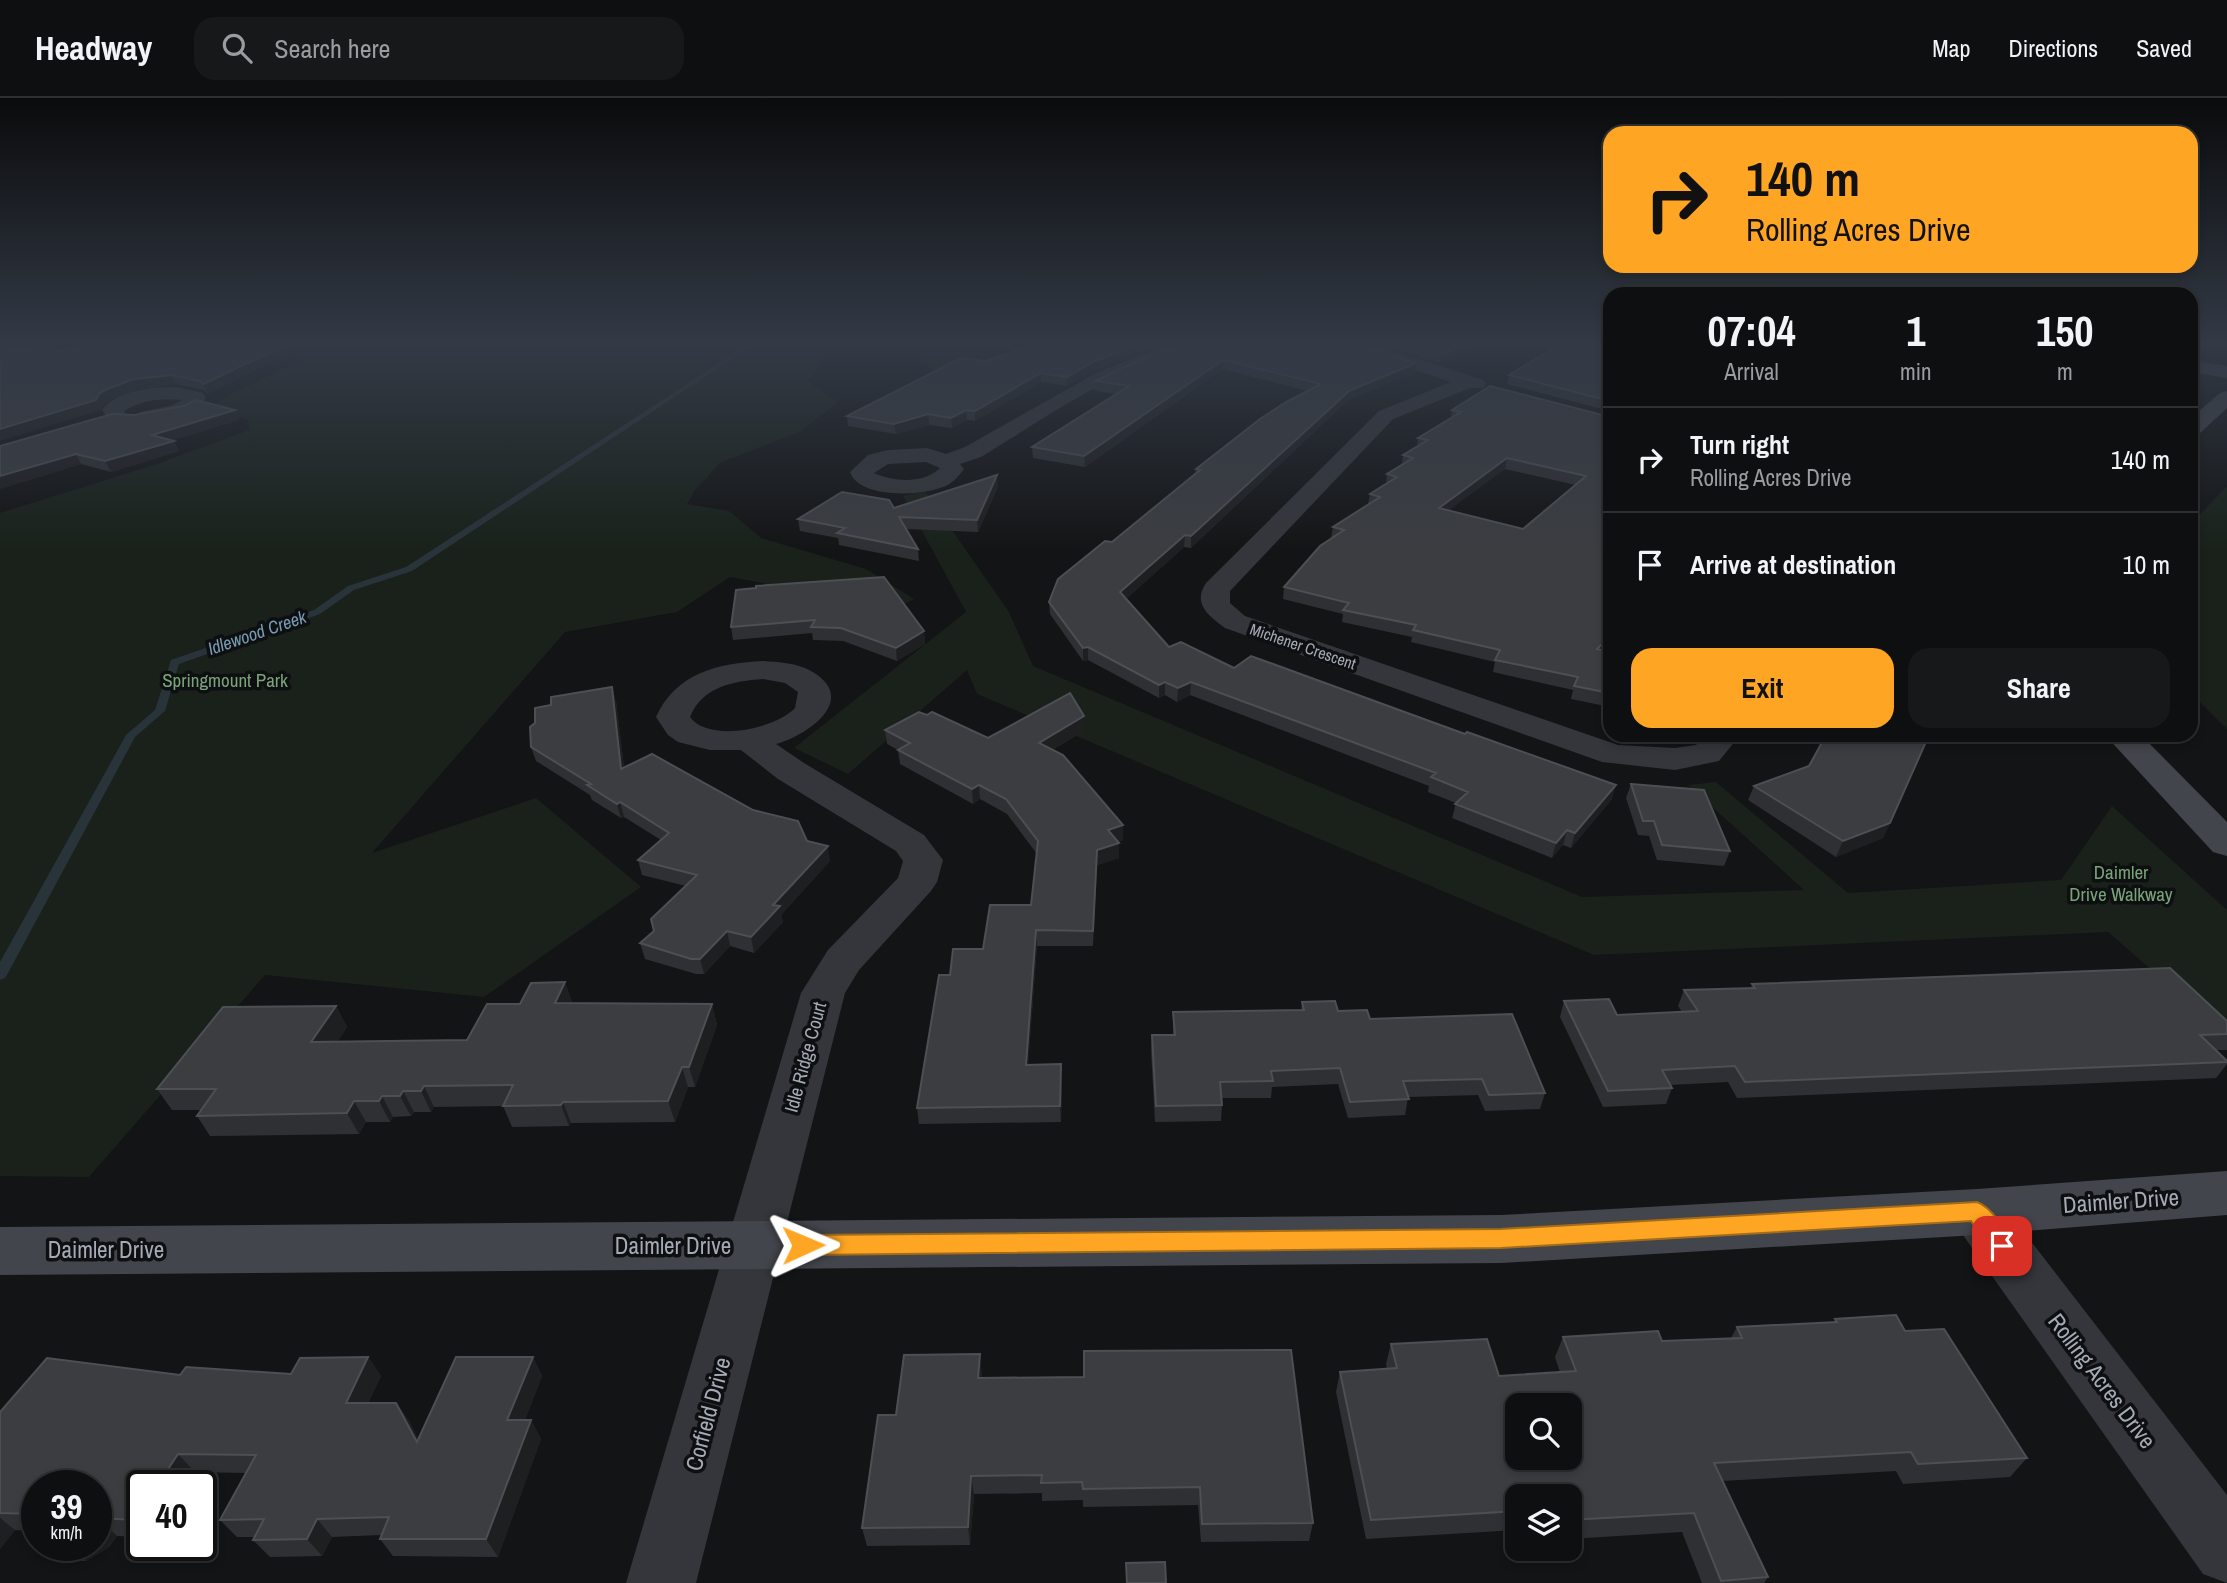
<!DOCTYPE html>
<style>
:root{--surface:#0e0f10;--page:#171819;--text:#f1f3f6;--muted:#9b9c9f;--line:#2e2f30;--accent:#fea623}
body{margin:0;font-family:"Archivo Narrow",sans-serif;background:var(--page);color:var(--text);height:100vh;display:flex;flex-direction:column;font-size:26px;white-space:nowrap}
*{box-sizing:border-box;margin:0}
p{font-size:23px;color:var(--muted)}
.icon{flex:none;width:38px;height:38px;fill:none;stroke:currentColor;stroke-width:2;stroke-linecap:round;stroke-linejoin:round}
.map{position:relative;flex:1;overflow:hidden}
.panel{position:absolute;left:1603px;top:189px;width:595px;height:455px;display:flex;flex-direction:column;background:var(--surface);border-radius:21px;box-shadow:0 4px 10px #0003,0 0 0 2px var(--line)}
.panel>*{flex:none}
.hud{position:absolute;left:1603px;top:28px;width:595px;height:147px;border-radius:21px;box-shadow:0 4px 10px #0003,0 0 0 2px var(--line);background:#fea623;color:#111;overflow:hidden}
.buttons{position:absolute;left:1505px;top:1295px;display:grid;gap:14px}
.buttons a{display:grid;place-items:center;width:77px;height:77px;border-radius:14px;background:var(--surface);box-shadow:0 4px 10px #0003,0 0 0 2px var(--line);font-size:35px}
.speed{position:absolute;left:21px;top:1372px;display:flex;gap:14px;font-size:35px;font-weight:700;text-align:center}
.speed>*{display:grid;place-content:center;width:91px;height:91px;border-radius:50%;background:var(--surface);box-shadow:0 4px 10px #0003,0 0 0 2px var(--line);line-height:1}
.speed small{font-size:18px;font-weight:400}
.speed .limit{border:4px solid #111;border-radius:10px;background:#fff;color:#111}
.pin{position:absolute;display:grid;place-items:center;width:60px;height:60px;color:#fff;margin:-30px;border-radius:14px;box-shadow:0 4px 10px #0006}
.me{position:absolute;width:77px;margin:-38px;rotate:89deg;stroke-linejoin:round;filter:drop-shadow(0 0 5px #0008)}
.turn{display:flex;align-items:center;gap:24px;height:147px;padding:0 28px;font-size:32px}
.turn .icon{width:91px;height:91px;stroke-width:2.5}
.turn b{display:block;font-size:49px;line-height:60px}
.eta{display:flex;justify-content:space-evenly;align-items:center;height:119px;text-align:center}
.eta b{font-size:42px;font-weight:700;line-height:49px}
.action{display:flex;gap:14px;margin-top:auto;padding:14px 28px}
.action a{flex:1;height:80px;border-radius:21px;background:var(--accent);color:#111;font-size:28px;font-weight:700;line-height:80px;text-align:center}
.action a+a{background:var(--page);color:var(--text)}
ul{padding:0;list-style:none}
li{display:flex;align-items:center;gap:21px;height:105px;padding:0 28px;border-top:2px solid var(--line)}
li div{flex:1}
li b{display:block;font-size:26px}
li em{font-style:normal}
header{display:flex;align-items:center;gap:42px;box-sizing:border-box;height:98px;padding:0 35px;background:var(--surface);border-bottom:2px solid var(--line)}
header strong{font-size:33px}
nav{display:flex;gap:38px;margin-inline-start:auto;font-size:24px}
.search{width:490px;height:63px;background:var(--page);display:flex;align-items:center;gap:18px;box-sizing:border-box;padding:0 24px;border-radius:21px;color:var(--muted);font-size:26px}
.map>svg:first-child{display:block}
</style>
<header>
<strong>Headway</strong>
<div class="search"><svg class="icon" aria-label="search" viewBox="0 0 24 24"><circle cx="10" cy="10" r="6"/><path d="M15 15l6 6"/></svg>Search here</div>
<nav><a>Map</a><a>Directions</a><a>Saved</a></nav>
</header>
<div class="map">
<svg width="2227" height="1485" viewBox="0 0 2227 1485">
<rect width="100%" height="100%" fill="#131415"/>
<g fill="#19211a">
<path d="M283,247H996L938,275L915,258L883,252L824,257L808,283L838,304L800,334L721,364L695,392L687,406L729,413L761,440L866,471L914,501L896,510L730,479L677,514L565,534L372,755L536,700L641,789L484,899L265,877L89,1079L0,1078V415L157,366L249,332L248,322L209,310L229,297L303,262Z"/>
<path d="M2227,388V631L2191,595V426Z"/>
<path d="M925,393L1009,514L1033,568L1582,799L1804,792L1688,687L1716,684L1848,795L2061,782L2112,708L2227,812V938L2108,834L1594,857L977,596L967,572L848,676L794,650L966,514L903,398Z"/>
</g>
<g fill="none" stroke-linecap="round" stroke-linejoin="round">
<path fill="#29333a" fill-rule="evenodd" d="M747,247H753L412,473L354,492L320,516L179,566L165,613L135,639L7,877L5,880L0,882V864L126,637L155,612L171,562L314,512L348,488L406,469Z"/>
<g fill="#34363b" fill-rule="evenodd">
<path d="M13,247H34L31,251C56,254 80,245 104,247C87,266 32,265 11,256L8,252Z"/>
<path d="M1165,247H1192C1184,257 1160,260 1147,265C1088,289 1035,326 981,359L960,366L964,371C958,379 952,386 943,389C921,398 859,401 850,374L868,357L888,352L927,350L946,356L965,349L1096,275ZM926,364L940,370C924,386 893,384 874,375L888,366Z"/>
<path d="M1351,247H1376L1483,282L1486,286L1483,290H1470L1393,321L1230,493V505L1245,518L1618,647L1675,650L1696,647L1705,637H1740L1719,663L1675,672L1602,664L1225,530C1209,518 1192,506 1206,485L1379,313L1451,284L1354,251Z"/>
<path d="M176,289L203,295L206,299C195,319 161,328 140,322L137,318L140,314L170,308L183,302C162,300 142,302 124,313L126,317L123,321C112,324 108,321 102,312C116,292 153,289 176,289Z"/>
<path d="M763,563C779,564 797,565 811,573C860,601 808,637 776,646L804,665L924,737L943,762L937,784L931,793L859,872L845,895L696,1485H626L801,895L828,852L898,780L903,763L896,753L778,681L741,652H710L678,644L668,637L656,619C676,575 718,565 763,563ZM763,581L785,585L798,594L795,610C775,631 709,645 690,619C702,589 733,583 763,581Z"/>
<path d="M1977,1091L1996,1098L2227,1397V1485L2203,1476L1958,1130L1950,1114L1958,1098Z"/>
</g>
<g fill="#42454b" fill-rule="evenodd">
<path d="M2191,262L2227,268V280L2191,274Z"/>
<path d="M2227,293V310L2199,336L2191,337V320L2220,295Z"/>
<path d="M2105,637H2141L2227,724V758L2213,754Z"/>
<path d="M2227,1073V1117L1977,1137L1501,1165L0,1177V1129L1501,1117L1977,1091Z"/>
</g>
</g>
<g fill="#2f3033" fill-rule="evenodd">
<path d="M0,247H11L7,250L40,256L291,255L207,296L204,292L176,286L138,291L112,301L104,306L101,312Z"/>
<path d="M1383,247H1483L1439,265Z"/>
<path d="M1610,247V313L1507,286L1509,277Z"/>
<path d="M1148,258L1416,265L1415,275L1348,302L1191,450L1184,449L1126,501L1169,549L1234,570L1612,701L1571,750L1563,747L1552,760L1452,720L1456,705L1428,694L1429,688L1190,597L1177,604L1165,597L1159,600L1088,562L1083,563L1050,516L1049,504L1112,444L1195,376L1196,371L1308,293L1223,271L1085,369L1033,360L1032,349L1116,296L1095,293V283Z"/>
<path d="M986,263L1095,273L1067,288L1041,284L975,323L967,322L952,330L929,327L896,336L848,328L847,318Z"/>
<path d="M235,312L239,322L173,342L179,353L111,374L81,366L0,391L135,317Z"/>
<path d="M1452,312L1610,319V547L1604,553L1610,554V609L1571,601L1573,592L1493,574L1495,564L1411,544L1412,539L1342,524L1343,516L1283,501L1284,489L1331,440L1333,429L1368,406L1370,396L1386,386L1387,376L1402,366L1403,357L1417,349L1418,340L1451,320ZM1505,371L1576,387L1523,431L1448,412Z"/>
<path d="M998,388L978,434L906,431L918,451L919,463L839,447L838,440L800,433L798,421L894,410Z"/>
<path d="M736,492L924,533L925,546L897,563L843,543L813,542L812,535L733,542L731,529Z"/>
<path d="M616,603L624,670L807,743L830,763L781,817L783,824L754,855L730,848L704,876H696L645,861L640,845L654,833L686,788L642,777L638,762L661,742L624,719L621,720L592,702L590,697L536,663L531,649Z"/>
<path d="M927,617L988,640L1084,633L1052,652L1123,727V742L1118,744L1119,760L1097,767L1093,848H1037L1028,966L1062,982L1061,1024L919,1026L917,1010L950,877L983,851L1031,807L1037,756L1007,716L980,701L973,706L900,666L898,652L887,646L885,632Z"/>
<path d="M1825,637H1929L1883,740L1836,759L1748,702L1754,688L1809,668L1826,638Z"/>
<path d="M1631,686L1730,753L1724,768L1657,762L1649,738L1638,737L1626,700Z"/>
<path d="M1752,886L2227,923V952H2216L2227,963V966L2216,980L1737,1000L1728,984L1670,987L1672,990L1666,1006L1603,1009L1560,919L1564,903L1617,917L1682,914L1678,908L1684,892L1751,890Z"/>
<path d="M1302,904L1370,921L1545,995L1540,1011L1485,1013L1478,997L1408,999L1405,1017L1348,1020L1338,986L1272,989L1271,1000H1221L1222,1007L1221,1023L1155,1024L1151,953L1152,937H1173V914L1301,912Z"/>
<path d="M572,905L712,906L717,927L695,989H688L675,1024L571,1025L569,1028L512,1029L503,1008L434,1009L431,1014H414L411,1018L393,1019L390,1024H366L359,1036L210,1038L197,1018L201,1012H172L157,991L336,908L347,929L337,944L467,942L573,905Z"/>
<path d="M1835,1221L1905,1233L2027,1360L2010,1379L1903,1386L1896,1373L1722,1383L1768,1479L1764,1485H1702L1682,1434L1570,1441V1398H1517V1432L1366,1441L1336,1294L1340,1274L1387,1271L1386,1266L1391,1246L1499,1278L1560,1274L1555,1259L1563,1239L1662,1243L1731,1240L1737,1229L1833,1225Z"/>
<path d="M368,1259L381,1278L368,1305H396L409,1323L418,1341L533,1259L542,1278L525,1322H531L541,1341L498,1459L393,1458L380,1441L381,1437L332,1439L322,1458L270,1459L253,1442L255,1439H237L220,1422L246,1375L195,1374L142,1388V1439L117,1438L109,1449L86,1463L68,1462L52,1447H96L37,1388V1433L15,1432L0,1451V1314L180,1277L291,1276Z"/>
<path d="M982,1275V1280L1313,1425L1309,1443L1201,1444L1198,1407L1083,1409V1402L1042,1403V1395L974,1396L970,1447L867,1448L862,1430L896,1317Z"/>
</g>
<g fill="#1e1f21">
<path d="M39,247H68L40,249Z"/>
<path d="M286,247H288L291,255L207,296L203,286Z"/>
<path d="M1137,247H1160L1095,273L1067,288V279L1095,263Z"/>
<path d="M1463,247H1483L1439,265L1440,256Z"/>
<path d="M2196,247H2201L2191,255V250Z"/>
<path d="M1223,262V271L1085,369L1084,358Z"/>
<path d="M1416,265L1415,275L1348,302L1191,450V438L1349,293Z"/>
<path d="M1041,275V284L975,323V313Z"/>
<path d="M172,277L176,286L138,291L112,301L104,306L101,312L0,343V331L99,296L107,291L134,281Z"/>
<path d="M235,312L239,322L157,347L152,337Z"/>
<path d="M966,312L967,322L952,330L951,320Z"/>
<path d="M928,316L929,327L896,336L894,326Z"/>
<path d="M174,343L179,353L111,374L105,363Z"/>
<path d="M76,356L81,366L0,391V378Z"/>
<path d="M1507,360L1505,371L1437,421L1439,410Z"/>
<path d="M997,377L998,388L978,434L977,422Z"/>
<path d="M1185,437L1184,449L1120,507V494Z"/>
<path d="M924,533L925,546L897,563L896,550Z"/>
<path d="M1610,538V547L1594,564L1597,551Z"/>
<path d="M1088,549V562L1083,563V550Z"/>
<path d="M1165,584V597L1159,600V587Z"/>
<path d="M1191,584L1190,597L1177,604L1178,590Z"/>
<path d="M612,589L616,603L626,685L621,671Z"/>
<path d="M1084,618V633L1039,659V645Z"/>
<path d="M979,687L980,701L973,706L972,691Z"/>
<path d="M1616,687L1612,701L1571,750L1575,735Z"/>
<path d="M620,704L624,719L621,720L617,706Z"/>
<path d="M1890,725L1883,740L1836,759L1843,743Z"/>
<path d="M1123,727V742L1108,747V732Z"/>
<path d="M1567,732L1563,747L1552,760L1556,745Z"/>
<path d="M1119,745V760L1097,767L1093,848L1097,752Z"/>
<path d="M828,748L830,763L781,817L783,824L754,855L751,839L773,807Z"/>
<path d="M1036,832L1037,848L1027,983L1026,967Z"/>
<path d="M727,833L730,848L704,876L700,861Z"/>
<path d="M565,884L573,905L563,926L555,905Z"/>
<path d="M712,906L717,927L695,989L689,969Z"/>
<path d="M336,908L347,929L323,965L311,944Z"/>
<path d="M1061,966L1062,982L1061,1024L1060,1008Z"/>
<path d="M682,969L688,989L675,1024L668,1003Z"/>
<path d="M424,988L434,1009L431,1014L421,993Z"/>
<path d="M403,993L414,1014L411,1018L400,998Z"/>
<path d="M382,998L393,1019L390,1024L379,1003Z"/>
<path d="M354,1003L366,1024L359,1036L347,1015Z"/>
<path d="M563,1004L571,1025L569,1028L561,1007Z"/>
<path d="M980,1256L982,1275L981,1298L978,1280Z"/>
<path d="M368,1259L381,1278L359,1323L346,1305Z"/>
<path d="M533,1259L542,1278L518,1340L507,1322Z"/>
<path d="M396,1305L409,1323L429,1362L417,1344Z"/>
<path d="M531,1322L541,1341L498,1459L486,1441Z"/>
<path d="M178,1356L195,1374L186,1388H157Z"/>
<path d="M971,1378L974,1396L970,1447L968,1429Z"/>
<path d="M142,1411V1430L134,1422Z"/>
<path d="M0,1420L15,1432L0,1451Z"/>
<path d="M99,1420L117,1438L109,1449L86,1463L69,1447H96V1423Z"/>
<path d="M317,1421L332,1439L322,1458L307,1441Z"/>
</g>
<g fill="#3b3d41" stroke="#4c4f54" stroke-width="2" fill-rule="evenodd">
<path d="M0,247H3L5,249L40,256L81,251L89,247H286L203,286L199,283L172,277L134,281L107,291L99,296L96,302L0,331Z"/>
<path d="M1034,247H1137L1095,263L1067,279L1041,275L975,313L966,312L951,320L928,316L894,326L847,318L961,260L986,263Z"/>
<path d="M1185,247H1360L1416,265L1349,293L1191,438L1185,437L1120,494L1169,549L1181,544L1234,570L1251,558L1465,636L1467,634L1616,687L1575,735L1567,732L1556,745L1455,706L1468,694L1431,679L1436,675L1191,584L1178,590L1165,584L1159,587L1088,549L1083,550L1049,504L1058,481L1105,443L1112,444L1200,372L1196,371L1260,321L1286,304L1321,286L1223,262L1084,358L1032,349L1129,288L1095,283L1148,258Z"/>
<path d="M1411,247H1463L1440,256Z"/>
<path d="M1558,247H1610V303L1509,277Z"/>
<path d="M1490,288L1610,319V538L1597,551L1610,554V595L1574,588L1578,579L1495,562L1500,552L1413,532L1416,527L1343,512L1349,505L1284,489L1320,448L1344,432L1333,429L1380,399L1370,396L1397,379L1387,376L1413,360L1403,357L1428,342L1418,340L1461,314L1452,312ZM1507,360L1586,378L1523,431L1439,410Z"/>
<path d="M196,302L235,312L152,337L174,343L105,363L76,356L0,378V348L112,316L135,317L184,308Z"/>
<path d="M997,377L977,422L899,419L918,451L837,435L845,430L798,421L842,394L889,402L894,410Z"/>
<path d="M884,479L924,533L896,550L841,530L811,529L815,522L731,529L736,492L756,490V488Z"/>
<path d="M612,589L621,671L652,656L753,712L798,723L807,743L828,748L773,807L780,808L751,839L727,833L700,861H691L640,845L654,833L651,821L697,777L638,762L669,735L620,704L617,706L587,687L591,686L531,649L530,629L535,625V610L551,607V599Z"/>
<path d="M1070,595L1084,618L1039,645L1063,657L1123,727L1108,732L1119,745L1097,752L1093,833L1036,832L1026,967L1061,966L1060,1008L917,1010L939,877H950L953,851H983L990,807H1031L1038,743L1006,701L979,687L972,691L898,652L910,645L885,632L919,614L927,617L932,614L988,640Z"/>
<path d="M1826,637H1929L1890,725L1843,743L1754,688L1809,668Z"/>
<path d="M1631,686L1704,692L1730,753L1662,747L1654,723H1643Z"/>
<path d="M2170,870L2227,923V936L2200,937L2227,963V964L1745,984L1735,968L1662,972L1672,990L1608,993L1564,903L1609,901L1617,917L1698,913L1684,892L1755,890L1752,886Z"/>
<path d="M565,884L555,905L712,906L689,969H682L668,1003L563,1004L561,1007L503,1008L513,987L424,988L421,993H403L400,998H382L379,1003H354L347,1015L197,1018L216,991H157L223,909L336,908L311,944L467,942L487,906H520L531,885Z"/>
<path d="M1335,903L1338,913L1367,912L1370,921L1512,916L1545,995L1489,997L1482,981L1403,983L1409,1001L1350,1004L1340,970L1271,973L1273,983L1220,984L1222,1007L1156,1008L1152,937H1175L1173,914L1304,912L1302,904Z"/>
<path d="M1896,1217L1905,1233L1944,1231L2027,1360L1918,1366L1911,1354L1714,1365L1768,1479L1721,1483L1694,1415L1570,1422V1398H1517V1413L1371,1422L1340,1274L1397,1270L1391,1246L1487,1241L1499,1278L1576,1273L1563,1239L1658,1233L1662,1243L1742,1240L1737,1229L1837,1224L1835,1221ZM1517,1307H1570V1360H1517Z"/>
<path d="M1291,1252L1313,1425L1202,1426L1200,1389L1083,1391L1082,1384L1041,1385L1042,1377L971,1378L968,1429L862,1430L878,1317H896L904,1257L980,1256L978,1280L1084,1279V1253Z"/>
<path d="M368,1259L346,1305H396L417,1344L456,1259H533L507,1322H531L486,1441H380L389,1419L317,1421L307,1441L253,1442L264,1421L220,1422L256,1357L178,1356L157,1388H142V1411L134,1422L99,1420L96,1423V1388H37V1416L0,1415V1314L47,1260L180,1277L186,1269L291,1276L300,1260Z"/>
<path d="M1165,1464L1166,1485H1127L1126,1465Z"/>
</g>
<linearGradient id="sky" x2="0" y2="1"><stop stop-color="#0a0b0c"/><stop offset="0.54" stop-color="#333a46"/><stop offset="1" stop-color="#333a46" stop-opacity="0"/></linearGradient>
<rect width="2227" height="454" fill="url(#sky)"/>
<path fill="#fea623" stroke="#a56c17" stroke-width="2" d="M1977,1104C1992,1109 2007,1134 2014,1148L2010,1155C1991,1162 1981,1137 1971,1123L1501,1150L803,1157L794,1154L791,1147L794,1140L803,1137L1501,1131Z"/>
<g text-anchor="middle" stroke-width="7" stroke-linejoin="round" paint-order="stroke">
<g font-size="16" fill="#a4abb7" stroke="#0e0f10">
<text transform="translate(1303 548) rotate(19)" y="6">Michener Crescent</text>
</g>
<g font-size="18" font-style="italic" fill="#789cb4" stroke="#0e0f10">
<text transform="translate(257 535) rotate(-19)" y="6">Idlewood Creek</text>
</g>
<g font-size="19" fill="#7aa37a" stroke="#0e0f10">
<text x="225" y="589">Springmount Park</text>
<text x="2121" y="781">Daimler<tspan x="2121" dy="22">Drive Walkway</tspan></text>
</g>
<g font-size="19" fill="#a4abb7" stroke="#0e0f10">
<text transform="translate(805 959) rotate(-75)" y="7">Idle Ridge Court</text>
</g>
<g font-size="23" fill="#a4abb7" stroke="#0e0f10">
<text transform="translate(2121 1103) rotate(-4)" y="8">Daimler Drive</text>
<text x="673" y="1156">Daimler Drive</text>
<text x="106" y="1160">Daimler Drive</text>
<text transform="translate(2102 1283) rotate(53)" y="8">Rolling Acres Drive</text>
<text transform="translate(708 1316) rotate(-75)" y="8">Corfield Drive</text>
</g>
</g>
</svg>
<div class="buttons">
<a><svg class="icon" aria-label="search" viewBox="0 0 24 24"><circle cx="10" cy="10" r="6"/><path d="M15 15l6 6"/></svg></a>
<a><svg class="icon" aria-label="layers" viewBox="0 0 24 24"><path d="M12 4l9 5-9 5-9-5zM3 14l9 5 9-5"/></svg></a>
</div>
<div class="speed"><div>39<small>km/h</small></div><div class="limit">40</div></div>
<div class="pin" style="left:2002px;top:1148px;background:#d93025"><svg class="icon" aria-label="arrive" viewBox="0 0 24 24"><path d="M6 21V4h12l-3 4 3 4H6"/></svg></div>
<svg class="me" style="left:803px;top:1147px" viewBox="-20 -20 40 40"><path d="M0-17L14 15 0 8-14 15z" fill="#fea623" stroke="#fff" stroke-width="4"/></svg>
<div class="hud">
<div class="turn"><svg class="icon" aria-label="right" viewBox="0 0 24 24"><path d="M7 20v-9h11M14 6l5 5-5 5"/></svg><div><b>140 m</b>Rolling Acres Drive</div></div>
</div>
<section class="panel">
<div class="eta">
<div><b>07:04</b><p>Arrival</p></div>
<div><b>1</b><p>min</p></div>
<div><b>150</b><p>m</p></div>
</div>
<ul>
<li><svg class="icon" aria-label="right" viewBox="0 0 24 24"><path d="M7 20v-9h11M14 6l5 5-5 5"/></svg><div><b>Turn right</b><p>Rolling Acres Drive</p></div><em>140 m</em></li>
<li><svg class="icon" aria-label="arrive" viewBox="0 0 24 24"><path d="M6 21V4h12l-3 4 3 4H6"/></svg><div><b>Arrive at destination</b></div><em>10 m</em></li>
</ul>
<div class="action"><a>Exit</a><a>Share</a></div>
</section>
</div>
